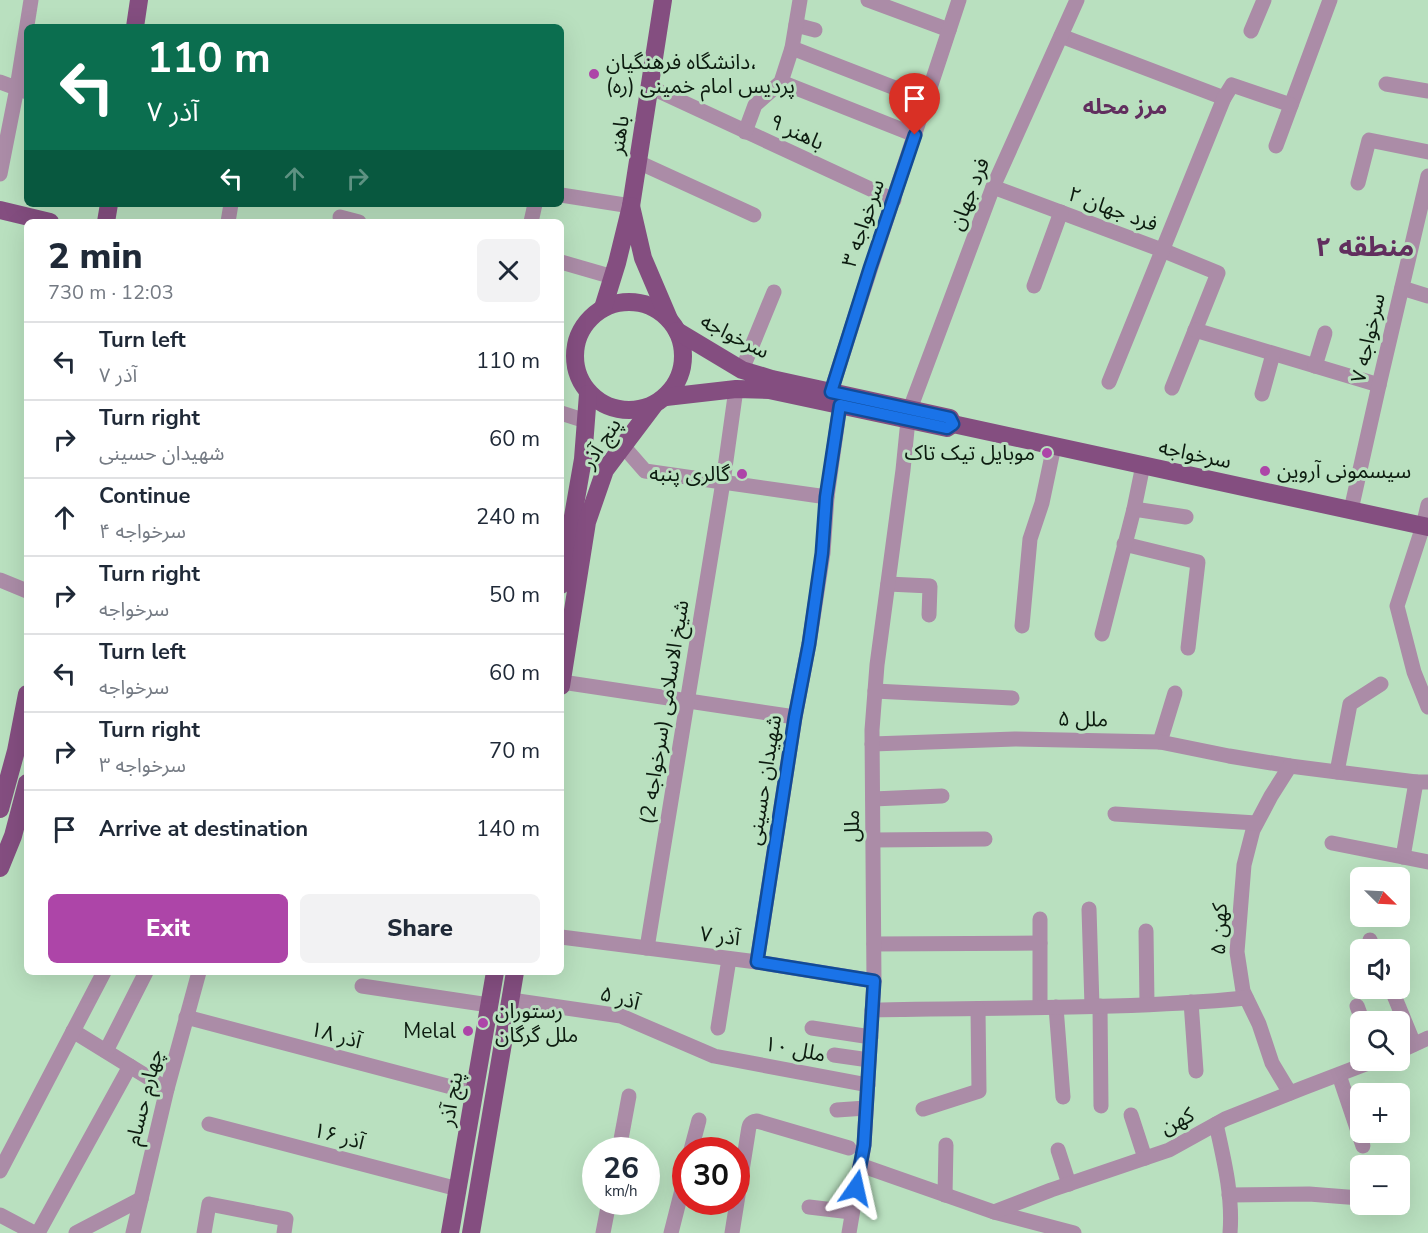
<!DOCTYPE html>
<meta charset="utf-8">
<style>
:root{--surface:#fff;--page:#f2f2f3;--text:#1f2937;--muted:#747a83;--line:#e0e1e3;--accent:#ad45a8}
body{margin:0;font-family:"Nunito Sans","Noto Sans Arabic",sans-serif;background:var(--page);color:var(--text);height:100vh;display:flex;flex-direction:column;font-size:22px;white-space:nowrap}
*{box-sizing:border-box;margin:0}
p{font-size:20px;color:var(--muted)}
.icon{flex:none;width:33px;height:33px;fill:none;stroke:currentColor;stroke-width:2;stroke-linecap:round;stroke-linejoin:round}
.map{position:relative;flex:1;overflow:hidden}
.panel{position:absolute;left:24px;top:219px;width:540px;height:756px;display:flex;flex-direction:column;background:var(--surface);border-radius:9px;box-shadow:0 6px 24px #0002}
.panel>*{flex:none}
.guide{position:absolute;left:24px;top:24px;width:540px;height:183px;border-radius:9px;box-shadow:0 6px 24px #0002;background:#0b6e4f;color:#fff;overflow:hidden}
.needle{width:39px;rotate:114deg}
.buttons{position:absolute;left:1350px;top:867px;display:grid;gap:12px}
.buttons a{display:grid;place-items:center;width:60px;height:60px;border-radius:9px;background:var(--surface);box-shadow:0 6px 24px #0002;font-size:30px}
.speed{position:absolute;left:582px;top:1137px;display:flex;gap:12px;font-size:30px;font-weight:700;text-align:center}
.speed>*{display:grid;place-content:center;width:78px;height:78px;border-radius:50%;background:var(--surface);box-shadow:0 6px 24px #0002;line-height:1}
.speed small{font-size:15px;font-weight:400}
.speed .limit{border:9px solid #d22;background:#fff;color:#111}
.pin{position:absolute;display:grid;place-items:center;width:51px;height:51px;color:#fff;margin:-62px -26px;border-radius:50% 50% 50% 0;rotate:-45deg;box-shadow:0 0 6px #0007}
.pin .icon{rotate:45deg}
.me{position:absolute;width:66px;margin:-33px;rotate:11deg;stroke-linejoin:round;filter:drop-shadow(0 0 4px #0008)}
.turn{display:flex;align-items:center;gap:21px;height:126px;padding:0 24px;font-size:27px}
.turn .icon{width:78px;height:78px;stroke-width:2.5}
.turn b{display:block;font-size:42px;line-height:51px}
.lanes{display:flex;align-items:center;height:57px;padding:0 24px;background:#0003;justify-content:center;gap:30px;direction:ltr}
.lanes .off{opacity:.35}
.round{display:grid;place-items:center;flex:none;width:63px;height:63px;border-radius:9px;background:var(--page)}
.summary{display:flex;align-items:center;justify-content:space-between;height:102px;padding:0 24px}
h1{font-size:36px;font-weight:800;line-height:45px}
.primary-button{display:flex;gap:12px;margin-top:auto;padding:12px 24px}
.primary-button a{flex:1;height:69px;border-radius:9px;background:var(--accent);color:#fff;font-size:24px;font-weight:800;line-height:69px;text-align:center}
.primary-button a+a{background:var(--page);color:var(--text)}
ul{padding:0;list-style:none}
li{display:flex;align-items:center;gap:18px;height:78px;padding:0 24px;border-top:2px solid var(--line)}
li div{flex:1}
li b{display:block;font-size:22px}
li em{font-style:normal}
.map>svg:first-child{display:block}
</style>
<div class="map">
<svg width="1428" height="1233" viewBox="0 0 1428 1233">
<rect width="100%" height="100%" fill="#b9e0bf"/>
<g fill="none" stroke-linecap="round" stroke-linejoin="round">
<g stroke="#ab8ca7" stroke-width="15">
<path d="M868,0L949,30"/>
<path d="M796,25L815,30"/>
<path d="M1251,31L1264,0"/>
<path d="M1061,36L1224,98"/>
<path d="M792,48L926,100"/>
<path d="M0,82L27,92"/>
<path d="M781,82L915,135"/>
<path d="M1386,84L1428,91"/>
<path d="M650,87L894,200"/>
<path d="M745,132L755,105L781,82L792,48L800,0"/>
<path d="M1276,146L1330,0"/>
<path d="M638,162L754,215"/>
<path d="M0,174L17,88L31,0"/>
<path d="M1358,183L1369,140L1428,152"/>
<path d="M993,187L1162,250L1218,273L1172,388"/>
<path d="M561,195L631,206"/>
<path d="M340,217L359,222"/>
<path d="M228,222L231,204"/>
<path d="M531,222L535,204"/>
<path d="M561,262L613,277"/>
<path d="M1034,286L1061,212"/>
<path d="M1402,288L1428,296"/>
<path d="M1195,330L1379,385"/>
<path d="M1315,366L1325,333"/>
<path d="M742,370L774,292"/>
<path d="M1109,382L1224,98L1232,85L1291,105"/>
<path d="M831,392C872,261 916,131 959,0"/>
<path d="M1262,394L1273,354"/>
<path d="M910,409L993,187L1077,0"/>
<path d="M561,413L586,421"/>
<path d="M624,447L645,471L827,497"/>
<path d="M1428,505L1423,526L1397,606L1414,672L1428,707"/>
<path d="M1134,509L1186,517"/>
<path d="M1351,510L1379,385L1428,176"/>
<path d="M1124,544L1198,562L1188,648"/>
<path d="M0,580L27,591"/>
<path d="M888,584L930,586L929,615"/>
<path d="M1022,626L1030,539L1042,503L1054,446"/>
<path d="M1102,634L1134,509L1143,465"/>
<path d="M562,682L795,717"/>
<path d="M875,691L1012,698"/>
<path d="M1160,742L1175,693"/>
<path d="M872,744L1015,739L1160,742L1229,756L1290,766L1416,782H1428"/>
<path d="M1290,766L1271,796L1253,830L1244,865L1237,952L1243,991L1259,1024L1272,1063L1290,1093"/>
<path d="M1337,772L1350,704L1381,684"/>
<path d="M873,799L942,796"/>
<path d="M1115,814L1256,823"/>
<path d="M873,840L985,839"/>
<path d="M1332,843L1428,862"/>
<path d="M1403,857L1416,782"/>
<path d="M1089,909L1092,1006"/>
<path d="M1146,931L1147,1004"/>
<path d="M561,937L757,962L874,981"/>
<path d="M1370,940L1374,950"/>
<path d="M874,944L1040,943"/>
<path d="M647,948L723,482L736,389"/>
<path d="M757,962L795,717L809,644L823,553L827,497L840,405"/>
<path d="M362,986L489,1005"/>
<path d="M1391,988L1414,1044"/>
<path d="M511,1000L621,1016L714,1056L868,1085"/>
<path d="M1191,1002L1196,1071"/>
<path d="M1100,1006L1101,1106"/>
<path d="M1357,1006L1363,1022"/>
<path d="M1040,1007V919"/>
<path d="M1056,1007L1063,1097"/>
<path d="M872,1010C997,1007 1122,1010 1246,998"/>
<path d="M186,1017L474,1093"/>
<path d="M718,1028L729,959"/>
<path d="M812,1028L871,1037"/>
<path d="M73,1031L167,1089"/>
<path d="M106,1051L146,972"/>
<path d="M1400,1051L1428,1038"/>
<path d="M834,1055L869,1060"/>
<path d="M1339,1075L1363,1146"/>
<path d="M923,1109L979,1091L978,1009"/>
<path d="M837,1110L866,1108"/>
<path d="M1131,1115L1145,1158"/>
<path d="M209,1124L458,1189"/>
<path d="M1216,1124C1224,1160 1233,1196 1230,1233"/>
<path d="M619,1150L629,1096"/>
<path d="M691,1150L699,1120"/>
<path d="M1058,1150L1069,1184"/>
<path d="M860,1165L994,1212L1074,1233"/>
<path d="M0,1171L104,972"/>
<path d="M945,1195L946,1145"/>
<path d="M1229,1195L1309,1194L1360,1198"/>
<path d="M1398,1204L1399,1205"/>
<path d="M809,1207L851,1212"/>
<path d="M994,1212L1051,1190L1169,1150L1225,1119L1303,1088L1376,1060"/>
<path d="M0,1215L34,1233"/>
<path d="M38,1233L130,1066"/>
<path d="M76,1233L141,1199"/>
<path d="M133,1233L167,1089L199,972"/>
<path d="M204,1233L209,1204L286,1219L284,1233"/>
<path d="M603,1233L609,1202"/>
<path d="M671,1233L686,1174"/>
<path d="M732,1233L748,1133C749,1126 749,1122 757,1121L849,1148"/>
<path d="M849,1233L864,1145L874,981L872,730L877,665L903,470L908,420"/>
</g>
<g stroke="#844e80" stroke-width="18">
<path d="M135,27L139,0"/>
<path d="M631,206L663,0"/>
<path d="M0,210L50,222"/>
<path d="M106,222L109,204"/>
<circle cx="629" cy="356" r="54"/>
<path d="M603,308L617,263L631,206L643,258L669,319"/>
<path d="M666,397L736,389L769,390L947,428L953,424L950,418L772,379L742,370L677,331"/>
<path d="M953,424L1428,527"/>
<path d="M561,585L583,459L588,394"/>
<path d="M561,686L587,522L605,470L654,405"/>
<path d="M0,809L16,751L27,694"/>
<path d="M0,868L13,836L27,783"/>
<path d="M450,1233L495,972"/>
<path d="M471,1233L515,972"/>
</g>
</g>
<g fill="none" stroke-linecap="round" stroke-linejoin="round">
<defs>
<path id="route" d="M856,1188L864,1145L874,981L757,962L795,717L809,644L822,553L826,497L840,405L947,428L953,424L950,418L831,392L870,268L915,135"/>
</defs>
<use href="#route" stroke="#114b97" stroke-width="15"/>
<use href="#route" stroke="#1a73e8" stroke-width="10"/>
</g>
<g fill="#ad45a8" stroke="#b9e0bf" stroke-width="2">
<circle cx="594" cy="74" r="6"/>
<circle cx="1047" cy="453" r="6"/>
<circle cx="1265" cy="471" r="6"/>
<circle cx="742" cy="474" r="6"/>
<circle cx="483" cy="1023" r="6"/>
<circle cx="468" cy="1031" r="6"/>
</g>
<g text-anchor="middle" stroke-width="6" stroke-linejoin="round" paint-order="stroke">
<g font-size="21" fill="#0c1b0f" stroke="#b9e0bf" text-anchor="start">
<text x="606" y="69">دانشگاه فرهنگیان،<tspan x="606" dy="24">پردیس امام خمینی (ره)</tspan></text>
<text x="1035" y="460" text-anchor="end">موبایل تیک تاک</text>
<text x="1277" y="478">سیسمونی آروین</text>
<text x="730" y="481" text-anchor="end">گالری پنبه</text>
<text x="495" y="1018">رستوران<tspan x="495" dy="24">ملل گرگان</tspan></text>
<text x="456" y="1038" text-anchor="end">Melal</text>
</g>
<g font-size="21" fill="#0c1b0f" stroke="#b9e0bf">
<text transform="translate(797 132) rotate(25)" y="7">۹ باهنر</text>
<text transform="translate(619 135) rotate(-81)" y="7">باهنر</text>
<text transform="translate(969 194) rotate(-68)" y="7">فرد جهان</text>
<text transform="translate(1113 209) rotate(20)" y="7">۲ فرد جهان</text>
<text transform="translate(863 223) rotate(-71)" y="7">سرخواجه ۳</text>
<text transform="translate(735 336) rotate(27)" y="7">سرخواجه</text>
<text transform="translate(1368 338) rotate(-77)" y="7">سرخواجه ۷</text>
<text transform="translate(601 443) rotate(-57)" y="7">پنج آذر</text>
<text transform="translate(1195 454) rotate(12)" y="7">سرخواجه</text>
<text transform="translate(664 712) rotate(-81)" y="7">شیخ الاسلامی (سرخواجه 2)</text>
<text transform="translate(1083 719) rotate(1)" y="7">ملل ۵</text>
<text transform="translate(764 780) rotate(-81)" y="7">شهیدان حسینی</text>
<text transform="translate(852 826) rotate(-90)" y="7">ملل</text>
<text transform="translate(1219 929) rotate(-88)" y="7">۵ کهن</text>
<text transform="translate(720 936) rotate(7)" y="7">آذر ۷</text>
<text transform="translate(620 998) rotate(15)" y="7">آذر ۵</text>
<text transform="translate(336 1035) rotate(15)" y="7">۱۸ آذر</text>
<text transform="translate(795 1049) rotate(11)" y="7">۱۰ ملل</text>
<text transform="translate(144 1097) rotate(-76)" y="7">چهارم حسام</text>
<text transform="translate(451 1099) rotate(-80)" y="7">پنج آذر</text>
<text transform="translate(1177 1121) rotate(-27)" y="7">کهن</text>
<text transform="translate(339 1136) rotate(15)" y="7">۱۶ آذر</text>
</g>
<g font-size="22" font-weight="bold" fill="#612e5e" stroke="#b9e0bf">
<text x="1125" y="114">مرز محله</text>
</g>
<g font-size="27" font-weight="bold" fill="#612e5e" stroke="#b9e0bf">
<text x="1365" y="256">منطقه ۲</text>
</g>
</g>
</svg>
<div class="buttons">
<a><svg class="needle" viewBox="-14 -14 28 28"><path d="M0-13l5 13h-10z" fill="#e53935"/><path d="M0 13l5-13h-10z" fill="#747a83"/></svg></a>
<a><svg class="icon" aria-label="sound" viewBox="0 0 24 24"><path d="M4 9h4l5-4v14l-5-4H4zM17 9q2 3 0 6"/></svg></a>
<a><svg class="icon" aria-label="search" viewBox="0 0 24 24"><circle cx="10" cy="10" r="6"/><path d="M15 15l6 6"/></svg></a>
<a>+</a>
<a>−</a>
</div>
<div class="speed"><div>26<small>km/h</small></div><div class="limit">30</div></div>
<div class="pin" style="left:915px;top:135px;background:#d93025"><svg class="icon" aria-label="arrive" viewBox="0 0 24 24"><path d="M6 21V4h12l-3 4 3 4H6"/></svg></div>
<svg class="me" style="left:856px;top:1188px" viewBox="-20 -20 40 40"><path d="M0-17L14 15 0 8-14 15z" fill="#1a73e8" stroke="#fff" stroke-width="4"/></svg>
<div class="guide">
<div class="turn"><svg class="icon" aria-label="left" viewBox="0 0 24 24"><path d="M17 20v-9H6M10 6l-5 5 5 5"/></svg><div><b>110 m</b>آذر ۷</div></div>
<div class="lanes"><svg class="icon" aria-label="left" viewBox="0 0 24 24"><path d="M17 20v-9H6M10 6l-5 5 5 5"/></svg><svg class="icon off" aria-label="ahead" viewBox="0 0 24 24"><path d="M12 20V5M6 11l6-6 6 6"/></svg><svg class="icon off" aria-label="right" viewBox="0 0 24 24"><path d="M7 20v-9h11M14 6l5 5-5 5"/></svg></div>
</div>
<section class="panel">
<div class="summary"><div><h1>2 min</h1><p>730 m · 12:03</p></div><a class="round"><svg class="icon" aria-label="close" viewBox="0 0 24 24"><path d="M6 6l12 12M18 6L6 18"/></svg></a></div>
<ul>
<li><svg class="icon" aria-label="left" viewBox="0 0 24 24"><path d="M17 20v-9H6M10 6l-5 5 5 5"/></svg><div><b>Turn left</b><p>آذر ۷</p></div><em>110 m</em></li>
<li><svg class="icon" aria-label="right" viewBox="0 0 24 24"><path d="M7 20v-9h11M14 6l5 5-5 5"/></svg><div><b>Turn right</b><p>شهیدان حسینی</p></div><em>60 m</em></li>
<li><svg class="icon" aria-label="ahead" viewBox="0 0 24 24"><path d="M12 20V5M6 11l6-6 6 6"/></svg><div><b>Continue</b><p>سرخواجه ۴</p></div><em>240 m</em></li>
<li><svg class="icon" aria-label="right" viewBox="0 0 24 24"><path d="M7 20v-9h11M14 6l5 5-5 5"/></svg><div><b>Turn right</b><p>سرخواجه</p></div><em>50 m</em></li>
<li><svg class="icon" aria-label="left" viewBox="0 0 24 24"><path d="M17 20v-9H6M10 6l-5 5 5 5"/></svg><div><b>Turn left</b><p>سرخواجه</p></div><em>60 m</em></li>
<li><svg class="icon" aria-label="right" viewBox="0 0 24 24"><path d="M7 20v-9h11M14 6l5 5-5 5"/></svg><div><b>Turn right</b><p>سرخواجه ۳</p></div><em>70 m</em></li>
<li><svg class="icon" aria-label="arrive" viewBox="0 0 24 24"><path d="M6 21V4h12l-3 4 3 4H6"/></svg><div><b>Arrive at destination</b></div><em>140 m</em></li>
</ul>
<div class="primary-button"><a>Exit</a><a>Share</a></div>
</section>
</div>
